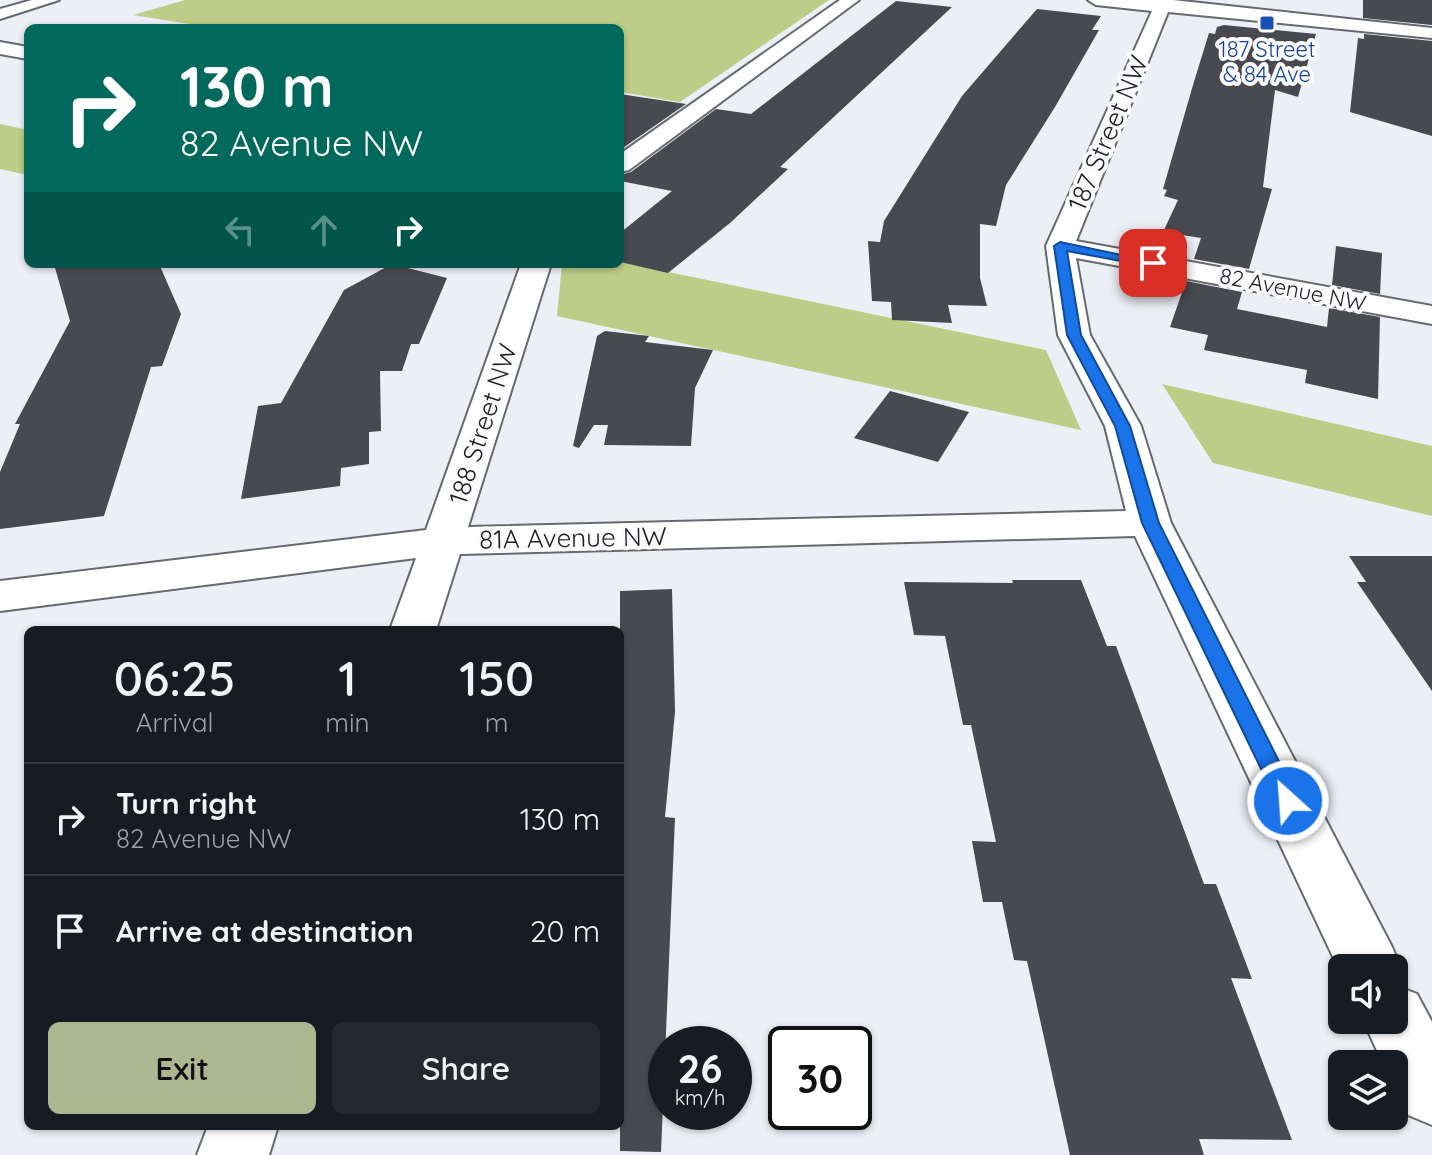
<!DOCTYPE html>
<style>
:root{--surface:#171b24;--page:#242831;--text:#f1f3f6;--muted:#9ea1a6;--line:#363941;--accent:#adb691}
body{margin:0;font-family:Quicksand,sans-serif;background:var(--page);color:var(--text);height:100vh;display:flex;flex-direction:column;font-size:30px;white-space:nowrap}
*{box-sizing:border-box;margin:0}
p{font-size:26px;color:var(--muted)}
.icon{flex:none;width:44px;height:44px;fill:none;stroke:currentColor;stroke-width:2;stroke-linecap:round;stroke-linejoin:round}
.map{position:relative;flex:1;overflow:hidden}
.side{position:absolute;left:24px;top:626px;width:600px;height:504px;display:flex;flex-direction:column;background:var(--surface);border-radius:12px;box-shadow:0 2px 6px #0004}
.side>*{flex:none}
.guide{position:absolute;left:24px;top:24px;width:600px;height:244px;border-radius:12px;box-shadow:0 2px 6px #0004;background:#00695c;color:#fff;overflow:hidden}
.controls{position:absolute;left:1328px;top:954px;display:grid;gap:16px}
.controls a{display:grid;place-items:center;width:80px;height:80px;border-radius:12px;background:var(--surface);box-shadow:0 2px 6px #0004;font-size:40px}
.speed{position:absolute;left:648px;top:1026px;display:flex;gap:16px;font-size:40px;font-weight:700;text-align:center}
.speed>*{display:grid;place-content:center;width:104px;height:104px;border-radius:50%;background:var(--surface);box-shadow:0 2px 6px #0004;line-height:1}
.speed small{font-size:20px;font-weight:400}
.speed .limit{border:4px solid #111;border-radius:12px;background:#fff;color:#111}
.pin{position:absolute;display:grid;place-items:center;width:68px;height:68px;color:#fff;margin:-34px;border-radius:16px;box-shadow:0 4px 12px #0006}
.me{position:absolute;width:88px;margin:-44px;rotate:334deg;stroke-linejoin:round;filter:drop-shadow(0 0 6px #0008)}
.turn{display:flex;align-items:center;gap:28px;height:168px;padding:0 24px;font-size:36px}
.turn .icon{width:104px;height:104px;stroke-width:2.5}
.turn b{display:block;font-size:56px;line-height:68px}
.lanes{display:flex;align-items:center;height:76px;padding:0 24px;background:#0003;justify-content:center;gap:40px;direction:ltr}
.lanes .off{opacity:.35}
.eta{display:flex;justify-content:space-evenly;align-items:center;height:136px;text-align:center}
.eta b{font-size:48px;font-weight:600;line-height:56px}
.button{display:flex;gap:16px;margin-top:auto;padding:16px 24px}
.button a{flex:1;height:92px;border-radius:12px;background:var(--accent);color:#111;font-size:32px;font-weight:600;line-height:92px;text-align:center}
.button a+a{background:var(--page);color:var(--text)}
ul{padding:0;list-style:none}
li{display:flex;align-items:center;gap:24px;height:112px;padding:0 24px;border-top:2px solid var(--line)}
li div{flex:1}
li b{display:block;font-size:30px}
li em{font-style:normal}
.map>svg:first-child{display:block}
</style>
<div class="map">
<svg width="1432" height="1155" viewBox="0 0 1432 1155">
<rect width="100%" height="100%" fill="#eceff6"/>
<g fill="#bdcd87">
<path d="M185,0H829L680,102L620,92V28H214L133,15Z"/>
<path d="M0,124L28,130V175L0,169Z"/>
<path d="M620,262L1046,350L1081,430L557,316L562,264Z"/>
<path d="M1162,384L1432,446V516L1213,463Z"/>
</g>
<g fill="#494a50">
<path d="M1363,0H1432V25L1363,18Z"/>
<path d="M896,1L952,7L780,167L788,169L730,223L668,273L620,262V233L672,191L620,181V175L631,172L716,109L751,114Z"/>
<path d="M1037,9L1101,16L1092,30H1099L1055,107L1006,185L996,226L980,224V278L987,306L948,305L952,323L892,320L891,302L872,301L868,241L880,242L884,221L962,96Z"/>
<path d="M1224,25L1316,34L1298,97L1275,90L1263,187L1272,189L1249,269L1194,259L1201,238L1163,232L1178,200L1164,196L1167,190L1163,189L1193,85L1209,33L1215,34L1217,27Z"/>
<path d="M1364,34L1432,41V136L1350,112L1358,38L1364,39Z"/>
<path d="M620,94L686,104L620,150Z"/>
<path d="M1336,246L1382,253L1380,294L1332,285Z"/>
<path d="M54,264H159L181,314L162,366L151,367L104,516L0,529V472L20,424H15L70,321Z"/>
<path d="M392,264L447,278L419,344H411L402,371H380L381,431L369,432V464L341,468L340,486L241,499L258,406L281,403L344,290Z"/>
<path d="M1186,281L1242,292L1237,309L1327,327L1329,308L1380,317L1378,399L1305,383L1307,370L1204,350L1208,335L1170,327Z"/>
<path d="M605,331L649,336L645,342L713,350L695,388L691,446L604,445L608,425H594L579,448L573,446L597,336Z"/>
<path d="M890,391L969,412L938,462L854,438Z"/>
<path d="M1349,556H1432V691L1357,582H1366Z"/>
<path d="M1012,580H1081L1107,646H1116L1204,884H1216L1252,979L1231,978L1292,1140L1199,1139L1204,1155H1070L1027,961L1014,960L1002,902H983L972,841L996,842L971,725H963L945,636L914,635L904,582L1013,583Z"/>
<path d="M672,589L675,712L665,817L675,818L661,1152L620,1151V591Z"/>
</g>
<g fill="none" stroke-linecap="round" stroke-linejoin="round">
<defs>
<g id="minor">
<path d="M32,0H59L0,19V9Z"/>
<path d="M840,0H859L629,170L620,172V154Z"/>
<path d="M1088,0H1173L1432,28V38L1168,12L1076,241L1432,306V324L1076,258L1090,335L1141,426L1171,523L1392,947L1401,968L1394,984V968H1342V976L1135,536L460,554L436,630H390L416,558L0,611V581L426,530L521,264H551L468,527L1126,511L1105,426L1058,335L1046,246L1152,11L1096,5Z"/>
<path d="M0,42L28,47V59L0,54Z"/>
<path d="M1394,985L1417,994L1432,1022V1125L1408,1115L1394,1086V1064H1383L1363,1020H1394Z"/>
<path d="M208,1126H278L269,1155H197Z"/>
</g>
</defs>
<use href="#minor" stroke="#66696f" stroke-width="4"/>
<use href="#minor" fill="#fff" fill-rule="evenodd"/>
</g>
<path fill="#1a73e8" stroke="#114b97" stroke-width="2" d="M1060,242L1159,263L1153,267L1067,251L1081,335L1130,426L1159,523L1299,801L1296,808H1280L1142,523L1115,426L1067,335L1054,246Z"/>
<rect fill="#1a4fb4" stroke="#fcfcfe" stroke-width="3" x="1259" y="15" width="16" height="16" rx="4"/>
<g text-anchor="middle" stroke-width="8" stroke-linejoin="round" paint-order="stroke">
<g font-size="22" fill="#164399" stroke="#fcfcfe">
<text x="1267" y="57">187 Street<tspan x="1267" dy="25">&amp; 84 Ave</tspan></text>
</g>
<g font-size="22" fill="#1e1f22" stroke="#fcfcfe">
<text transform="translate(1293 289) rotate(11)" y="8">82 Avenue NW</text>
</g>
<g font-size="26" fill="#1e1f22" stroke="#fcfcfe">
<text transform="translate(1108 133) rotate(-67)" y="9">187 Street NW</text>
<text transform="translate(483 424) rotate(-72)" y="9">188 Street NW</text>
<text transform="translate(573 538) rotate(-1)" y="9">81A Avenue NW</text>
</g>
</g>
</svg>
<div class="controls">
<a><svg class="icon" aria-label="sound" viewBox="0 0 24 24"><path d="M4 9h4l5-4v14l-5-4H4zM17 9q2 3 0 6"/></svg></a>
<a><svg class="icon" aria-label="layers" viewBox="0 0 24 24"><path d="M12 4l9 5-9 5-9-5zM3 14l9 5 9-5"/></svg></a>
</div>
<div class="speed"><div>26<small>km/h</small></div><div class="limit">30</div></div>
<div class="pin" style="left:1153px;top:263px;background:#d93025"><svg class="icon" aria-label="arrive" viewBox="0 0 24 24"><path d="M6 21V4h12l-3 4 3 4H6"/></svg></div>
<svg class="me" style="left:1288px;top:801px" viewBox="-20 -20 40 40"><circle r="17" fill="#1a73e8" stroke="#fff" stroke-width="3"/><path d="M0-11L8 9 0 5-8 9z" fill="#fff"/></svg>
<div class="guide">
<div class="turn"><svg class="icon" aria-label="right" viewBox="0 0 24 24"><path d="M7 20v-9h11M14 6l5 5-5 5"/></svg><div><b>130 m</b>82 Avenue NW</div></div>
<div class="lanes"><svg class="icon off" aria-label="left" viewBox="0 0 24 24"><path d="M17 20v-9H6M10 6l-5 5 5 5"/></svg><svg class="icon off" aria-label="ahead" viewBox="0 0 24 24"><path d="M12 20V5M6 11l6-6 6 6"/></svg><svg class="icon" aria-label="right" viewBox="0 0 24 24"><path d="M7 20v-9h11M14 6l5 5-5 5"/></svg></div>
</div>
<section class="side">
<div class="eta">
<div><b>06:25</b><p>Arrival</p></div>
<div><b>1</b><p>min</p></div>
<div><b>150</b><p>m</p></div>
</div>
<ul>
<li><svg class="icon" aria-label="right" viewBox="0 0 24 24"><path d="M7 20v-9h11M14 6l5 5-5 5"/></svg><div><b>Turn right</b><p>82 Avenue NW</p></div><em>130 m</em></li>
<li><svg class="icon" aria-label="arrive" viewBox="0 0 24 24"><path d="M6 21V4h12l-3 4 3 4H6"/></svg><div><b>Arrive at destination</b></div><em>20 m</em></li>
</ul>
<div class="button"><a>Exit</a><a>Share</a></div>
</section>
</div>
